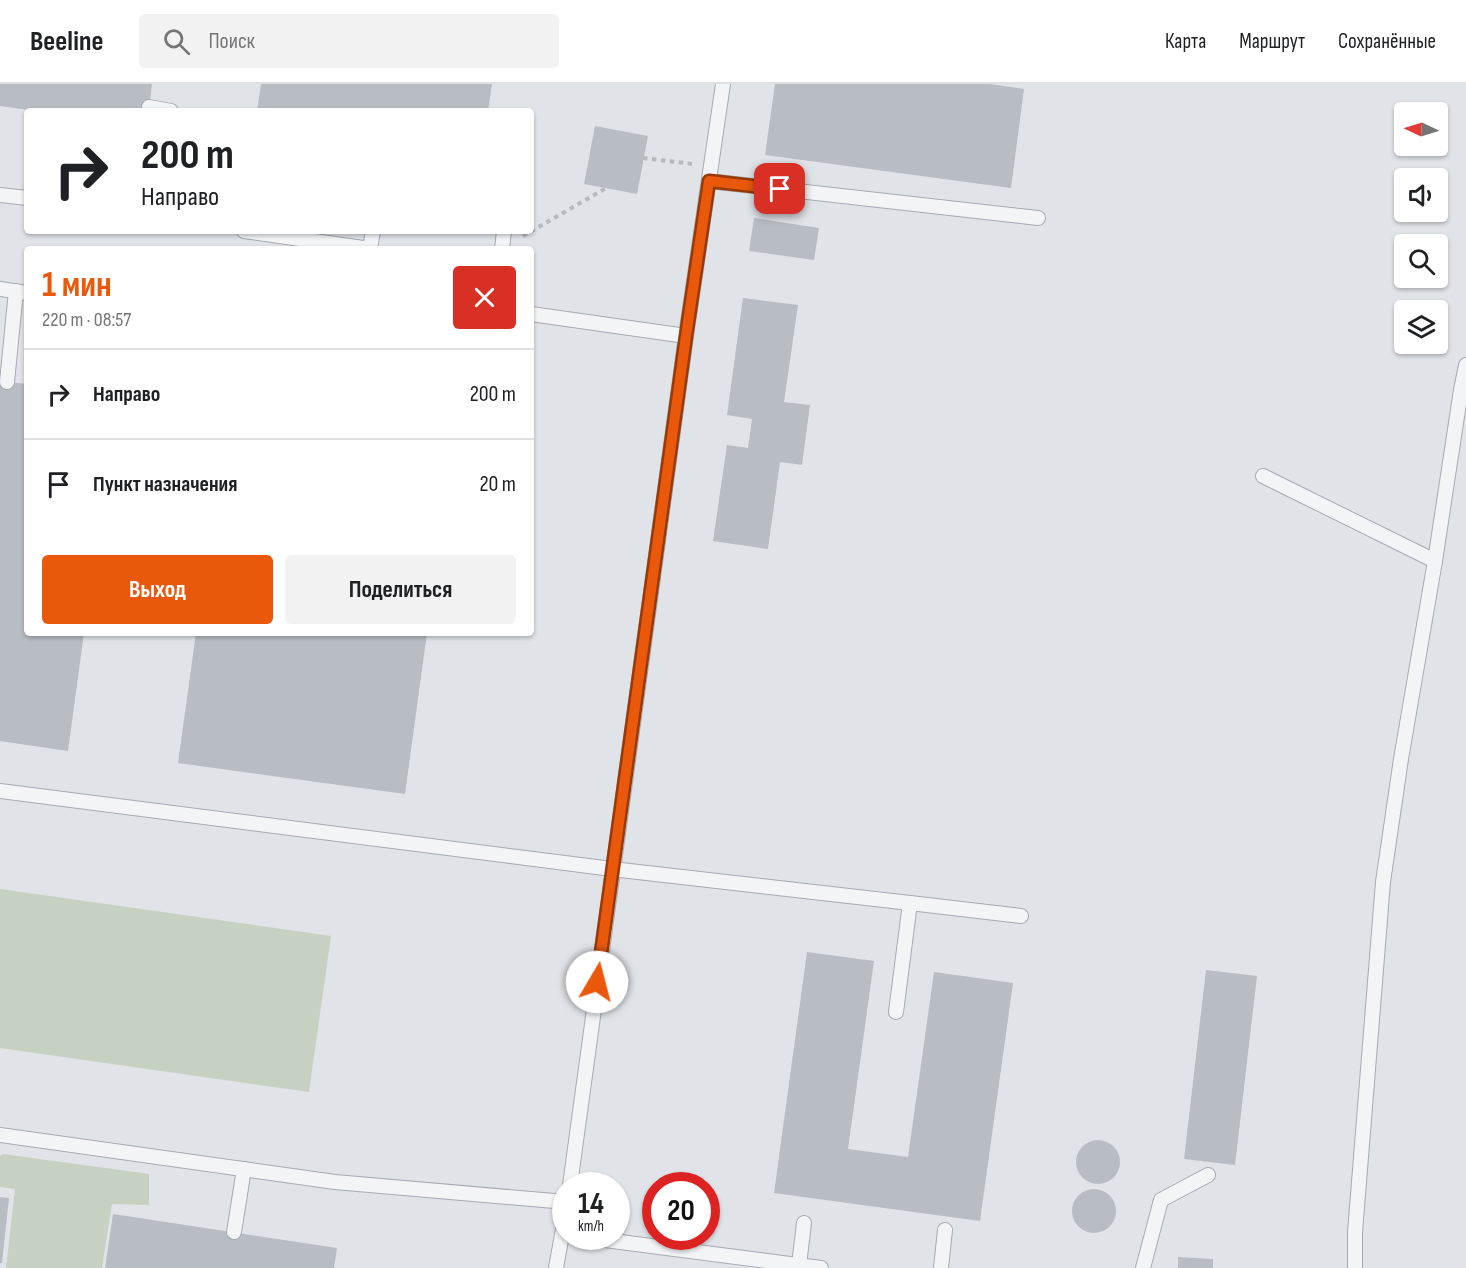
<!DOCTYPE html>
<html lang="ru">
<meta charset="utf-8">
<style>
:root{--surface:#fff;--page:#f2f2f2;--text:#202124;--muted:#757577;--line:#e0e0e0;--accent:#ea580c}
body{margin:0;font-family:"Sofia Sans Condensed",sans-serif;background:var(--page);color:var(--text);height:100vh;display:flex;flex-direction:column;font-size:22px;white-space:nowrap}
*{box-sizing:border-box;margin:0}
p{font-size:20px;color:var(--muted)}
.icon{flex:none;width:33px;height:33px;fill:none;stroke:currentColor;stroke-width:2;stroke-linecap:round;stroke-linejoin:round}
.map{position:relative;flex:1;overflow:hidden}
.details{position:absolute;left:24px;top:162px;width:510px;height:390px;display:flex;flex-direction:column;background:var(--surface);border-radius:6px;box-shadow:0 2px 4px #0004}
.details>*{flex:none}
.hud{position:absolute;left:24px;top:24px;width:510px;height:126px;border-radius:6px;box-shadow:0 2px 4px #0004;background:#fff;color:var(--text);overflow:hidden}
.needle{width:39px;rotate:274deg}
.controls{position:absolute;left:1394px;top:18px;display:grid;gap:12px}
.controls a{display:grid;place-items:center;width:54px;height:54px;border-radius:6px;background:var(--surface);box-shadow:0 2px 4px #0004;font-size:30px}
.speed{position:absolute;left:552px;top:1088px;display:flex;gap:12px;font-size:30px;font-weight:700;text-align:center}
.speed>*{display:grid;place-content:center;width:78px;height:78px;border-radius:50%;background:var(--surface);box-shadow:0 2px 4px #0004;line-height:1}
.speed small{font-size:15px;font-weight:400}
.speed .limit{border:9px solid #d22;background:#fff;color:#111}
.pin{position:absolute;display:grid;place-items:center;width:51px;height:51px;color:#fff;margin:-26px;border-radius:12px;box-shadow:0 3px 9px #0006}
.me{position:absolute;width:66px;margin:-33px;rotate:8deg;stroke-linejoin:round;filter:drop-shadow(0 0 4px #0008)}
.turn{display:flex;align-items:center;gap:21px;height:126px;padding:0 18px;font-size:27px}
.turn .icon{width:78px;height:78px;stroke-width:2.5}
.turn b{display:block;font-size:42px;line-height:51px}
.round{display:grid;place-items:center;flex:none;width:63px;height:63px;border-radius:6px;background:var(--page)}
.head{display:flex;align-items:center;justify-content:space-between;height:102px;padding:0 18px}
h1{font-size:36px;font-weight:700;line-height:45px;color:var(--accent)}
.action{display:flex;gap:12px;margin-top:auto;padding:12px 18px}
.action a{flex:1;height:69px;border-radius:6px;background:var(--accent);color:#fff;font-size:24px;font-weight:700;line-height:69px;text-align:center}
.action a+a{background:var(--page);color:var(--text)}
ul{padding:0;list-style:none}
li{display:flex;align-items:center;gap:18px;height:90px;padding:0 18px;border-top:2px solid var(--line)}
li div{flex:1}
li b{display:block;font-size:22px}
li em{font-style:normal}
header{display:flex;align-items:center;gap:36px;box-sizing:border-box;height:84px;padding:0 30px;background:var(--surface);border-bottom:2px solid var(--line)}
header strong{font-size:28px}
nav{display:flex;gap:33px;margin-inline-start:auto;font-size:21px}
.search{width:420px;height:54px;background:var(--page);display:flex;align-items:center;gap:15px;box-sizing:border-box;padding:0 21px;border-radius:6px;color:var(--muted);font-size:22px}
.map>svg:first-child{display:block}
</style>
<header>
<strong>Beeline</strong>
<div class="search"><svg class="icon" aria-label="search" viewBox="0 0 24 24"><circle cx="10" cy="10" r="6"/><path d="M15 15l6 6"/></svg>Поиск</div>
<nav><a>Карта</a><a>Маршрут</a><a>Сохранённые</a></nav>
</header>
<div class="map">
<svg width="1466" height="1184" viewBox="0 0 1466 1184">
<rect width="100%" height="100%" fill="#e0e3e8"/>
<g fill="#c6d1c2">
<path d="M0,805L331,852L309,1008L0,964Z"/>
<path d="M3,1070L149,1090V1121L112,1120L102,1184H6L15,1105L0,1103V1072Z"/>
</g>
<g fill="#b8bdc4">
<path d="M0,0H152L149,27H35L0,22Z"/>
<path d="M261,0H492L488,27H257Z"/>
<path d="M775,0H990L1024,5L1011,104L765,71Z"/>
<path d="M595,42L648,52L637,110L584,100Z"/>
<path d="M754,134L819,144L814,176L749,167Z"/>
<path d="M743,214L798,221L784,318L810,321L802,381L780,378L768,465L713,457L727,361L748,364L752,335L727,331Z"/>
<path d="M0,297L27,300V549H84L68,667L0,657Z"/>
<path d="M196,549H427L405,710L178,679Z"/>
<path d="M807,868L874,877L848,1065L908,1073L934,888L1013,899L980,1137L774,1109Z"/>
<path d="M1206,886L1257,892L1235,1081L1184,1075Z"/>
<circle cx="1098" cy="1078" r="22"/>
<circle cx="1094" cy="1127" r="22"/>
<path d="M0,1113L9,1114L2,1179H0Z"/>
<path d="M113,1130L337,1164L334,1184H105Z"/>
<path d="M1178,1173L1213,1175V1184H1178Z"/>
</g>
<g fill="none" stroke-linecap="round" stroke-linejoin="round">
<defs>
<g id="service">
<path d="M149,23L171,27"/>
<path d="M709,97L1038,134"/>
<path d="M0,111L27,114"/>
<path d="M244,147L370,165L373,147"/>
<path d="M502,165L504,147"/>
<path d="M0,205L27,209"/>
<path d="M531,230L686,252"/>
<path d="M7,298L16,207"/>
<path d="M1263,392L1435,477"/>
<path d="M0,707L612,785L910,819L896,928"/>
<path d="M910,819L1021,832"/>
<path d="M0,1051L335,1098L566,1118"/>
<path d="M570,1101L686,252L723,0"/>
<path d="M234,1148L244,1085"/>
<path d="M574,1152L821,1184"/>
<path d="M799,1181L804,1139"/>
<path d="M556,1184L566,1128"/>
<path d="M941,1184L945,1146"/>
<path d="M1143,1184L1161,1116L1208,1091"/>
<path d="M1355,1184V1148L1383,798L1401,675L1435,477L1461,306L1466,281"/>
</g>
</defs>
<use href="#service" stroke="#a6aab2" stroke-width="16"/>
<g stroke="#b6babf" stroke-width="4" stroke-dasharray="4.5 4.5" stroke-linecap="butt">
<path d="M643,74L693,80"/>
<path d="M523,152L606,104"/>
</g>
<use href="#service" stroke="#f2f4f6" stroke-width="14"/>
</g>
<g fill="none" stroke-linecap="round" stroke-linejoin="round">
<defs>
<path id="route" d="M597,898L686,252L709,97L780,105"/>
</defs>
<use href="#route" stroke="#983908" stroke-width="15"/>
<use href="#route" stroke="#ea580c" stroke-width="10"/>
</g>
</svg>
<div class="controls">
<a><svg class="needle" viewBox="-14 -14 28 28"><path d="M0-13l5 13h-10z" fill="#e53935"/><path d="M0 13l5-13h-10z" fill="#757577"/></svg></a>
<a><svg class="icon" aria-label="sound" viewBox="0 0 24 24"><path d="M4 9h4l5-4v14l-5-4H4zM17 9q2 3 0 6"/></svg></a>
<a><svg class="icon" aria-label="search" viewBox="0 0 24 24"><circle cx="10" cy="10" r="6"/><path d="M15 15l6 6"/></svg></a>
<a><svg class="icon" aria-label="layers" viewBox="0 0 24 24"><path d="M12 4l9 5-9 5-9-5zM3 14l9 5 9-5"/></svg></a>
</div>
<div class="speed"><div>14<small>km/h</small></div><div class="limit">20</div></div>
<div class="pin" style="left:780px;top:105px;background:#d93025"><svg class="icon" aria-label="arrive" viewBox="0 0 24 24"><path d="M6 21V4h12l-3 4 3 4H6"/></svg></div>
<svg class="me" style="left:597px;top:898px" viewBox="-20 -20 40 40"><circle r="19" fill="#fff"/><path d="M0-13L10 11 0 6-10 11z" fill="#ea580c"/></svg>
<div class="hud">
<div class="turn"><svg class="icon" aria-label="right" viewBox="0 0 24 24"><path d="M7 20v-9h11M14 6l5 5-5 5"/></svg><div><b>200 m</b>Направо</div></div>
</div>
<section class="details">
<div class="head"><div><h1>1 мин</h1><p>220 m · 08:57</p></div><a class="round" style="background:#d93025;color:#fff"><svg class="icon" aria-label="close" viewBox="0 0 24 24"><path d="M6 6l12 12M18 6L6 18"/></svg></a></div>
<ul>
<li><svg class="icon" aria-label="right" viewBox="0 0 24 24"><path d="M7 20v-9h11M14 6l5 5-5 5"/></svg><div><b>Направо</b></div><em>200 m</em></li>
<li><svg class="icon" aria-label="arrive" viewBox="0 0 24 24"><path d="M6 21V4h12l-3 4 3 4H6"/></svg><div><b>Пункт назначения</b></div><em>20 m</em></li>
</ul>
<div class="action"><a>Выход</a><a>Поделиться</a></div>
</section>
</div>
